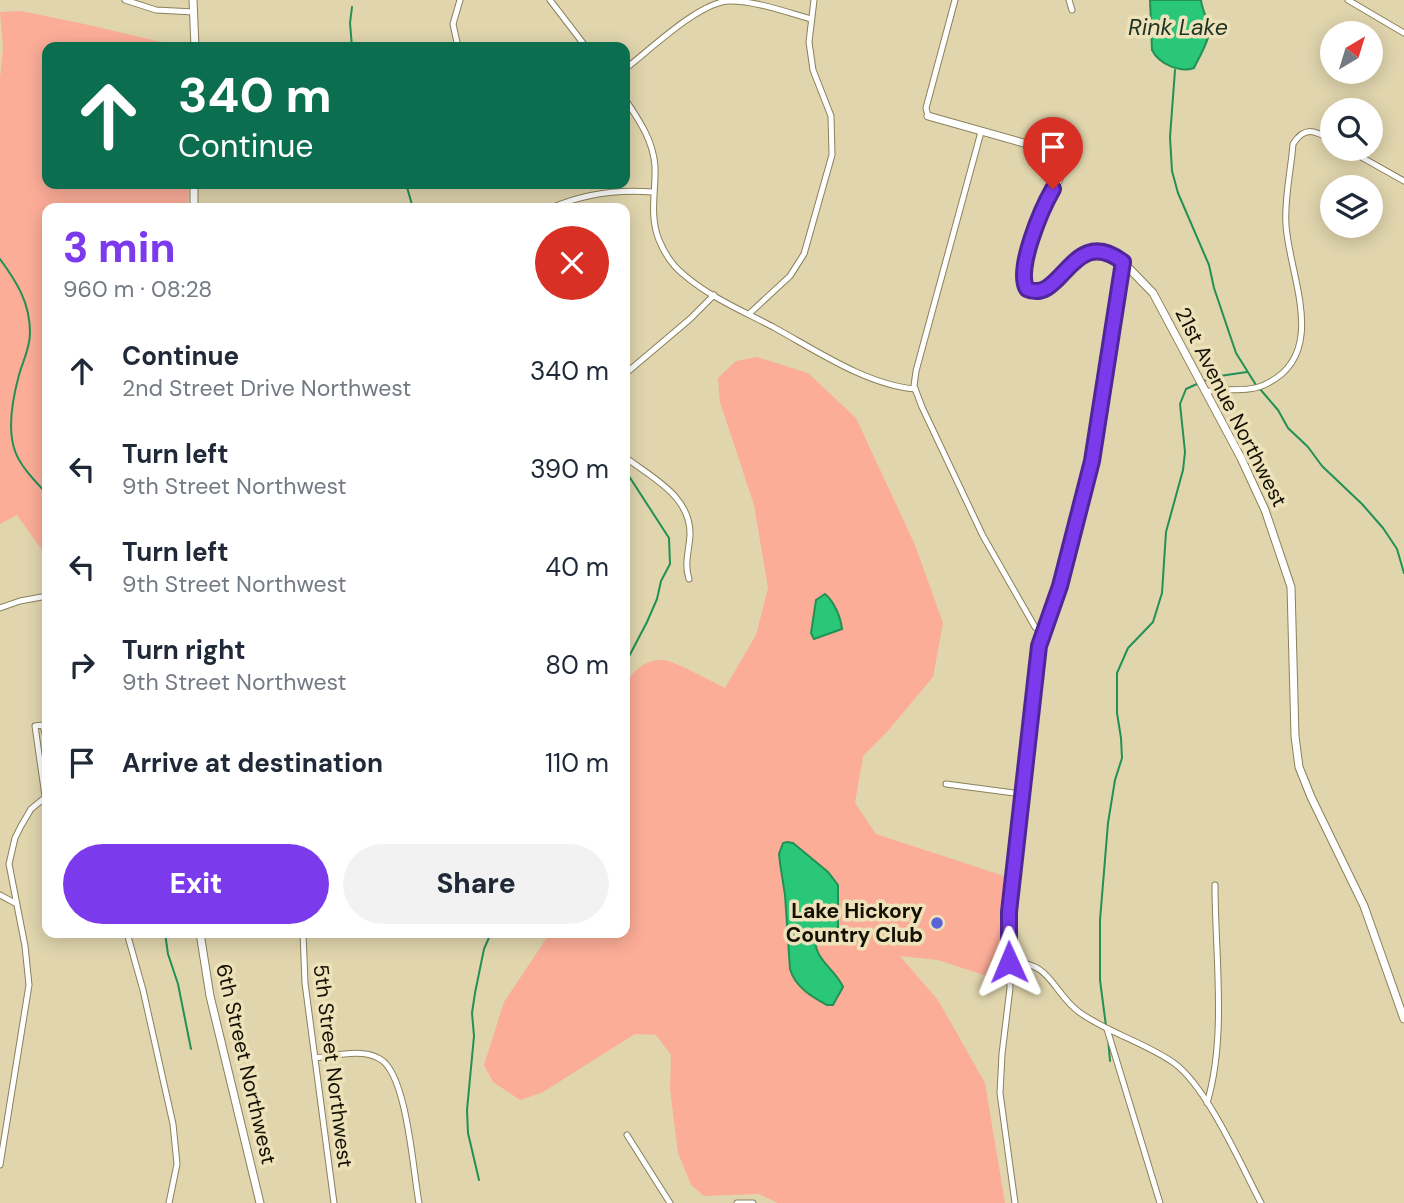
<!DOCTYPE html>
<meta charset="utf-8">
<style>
:root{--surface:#fff;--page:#f2f2f3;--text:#1f2937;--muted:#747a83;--accent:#7c3aed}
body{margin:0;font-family:"DM Sans",sans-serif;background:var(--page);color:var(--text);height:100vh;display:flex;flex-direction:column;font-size:26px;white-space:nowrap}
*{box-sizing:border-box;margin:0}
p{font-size:23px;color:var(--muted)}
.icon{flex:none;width:38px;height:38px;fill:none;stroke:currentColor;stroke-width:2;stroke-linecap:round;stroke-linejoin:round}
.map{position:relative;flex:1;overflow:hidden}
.panel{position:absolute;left:42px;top:203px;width:588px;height:735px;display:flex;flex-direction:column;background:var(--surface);border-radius:14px;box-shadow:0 4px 18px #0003}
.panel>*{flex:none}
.banner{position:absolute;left:42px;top:42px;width:588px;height:147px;border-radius:14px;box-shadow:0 4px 18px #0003;background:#0b6e4f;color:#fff;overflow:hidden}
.needle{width:46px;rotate:38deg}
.controls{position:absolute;left:1320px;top:21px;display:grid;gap:14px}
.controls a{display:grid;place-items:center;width:63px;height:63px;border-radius:50%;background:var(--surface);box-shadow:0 4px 18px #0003;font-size:35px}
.pin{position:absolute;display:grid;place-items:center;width:60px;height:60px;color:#fff;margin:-72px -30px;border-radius:50% 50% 50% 0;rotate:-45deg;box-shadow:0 0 7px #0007}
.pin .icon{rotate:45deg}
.me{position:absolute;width:77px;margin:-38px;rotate:359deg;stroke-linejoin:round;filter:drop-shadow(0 0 5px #0008)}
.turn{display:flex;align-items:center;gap:24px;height:147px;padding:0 21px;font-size:32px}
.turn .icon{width:91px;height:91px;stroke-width:2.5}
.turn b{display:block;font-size:49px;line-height:60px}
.round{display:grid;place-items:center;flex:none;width:74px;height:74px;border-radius:37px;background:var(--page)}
.summary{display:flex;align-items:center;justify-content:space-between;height:119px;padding:0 21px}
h1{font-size:42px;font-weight:800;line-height:52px;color:var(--accent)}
.action{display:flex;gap:14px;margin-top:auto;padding:14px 21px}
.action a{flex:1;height:80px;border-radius:42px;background:var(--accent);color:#fff;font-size:28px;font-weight:800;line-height:80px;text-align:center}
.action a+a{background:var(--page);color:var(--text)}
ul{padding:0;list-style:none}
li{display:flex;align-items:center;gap:21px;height:98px;padding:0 21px}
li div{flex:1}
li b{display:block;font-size:26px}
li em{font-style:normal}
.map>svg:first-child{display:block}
</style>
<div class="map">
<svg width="1404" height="1203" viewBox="0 0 1404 1203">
<rect width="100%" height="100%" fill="#e0d5ad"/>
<g fill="#fcad98">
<path d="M21,11L89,25L182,47H47V184H189L188,208H47V557L17,515L0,524V78L3,47L0,12Z"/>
<path d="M757,357L808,373L856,418L915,545L943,623L933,677L887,732L863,756L855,803L876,834L1004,876L1002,981L938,960L900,956L938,1000L985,1083L1005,1203H778L759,1194L704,1196L691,1185L678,1153L670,1089L671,1055L656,1035L635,1034L543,1092L520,1100L493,1082L484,1065L504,1002L550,933H625V686C631,672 647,658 664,660C674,661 713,682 725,688L756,635L768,588L754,505L720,402L718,378L736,361Z"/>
</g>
<g fill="#2ac778" stroke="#239055" stroke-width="2">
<path d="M1150,0H1201C1202,10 1208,19 1209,29C1210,40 1199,57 1194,68C1180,73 1159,64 1152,50Z"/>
<path d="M825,594C834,601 841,618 842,629L814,639L811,633L816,600Z"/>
<path d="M787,842L793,843L828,872L838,885V928L817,936L815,941C817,962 835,969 843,987L833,1005H827C812,997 795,987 790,969L785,895L780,863L779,854L783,843Z"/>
</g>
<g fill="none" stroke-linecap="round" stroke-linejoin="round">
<g stroke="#239055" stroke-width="2">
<path d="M352,47L350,23L352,7"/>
<path d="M1175,70L1170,137L1172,171L1178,193L1209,265L1214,288L1236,353L1256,385"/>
<path d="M406,184L413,208"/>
<path d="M0,259C17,282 30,303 30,333C30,348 23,361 19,375C13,397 7,429 15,451C20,466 36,482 47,494"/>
<path d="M1204,381L1213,377L1247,372"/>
<path d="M1260,389L1278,410L1288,428L1308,447L1322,466L1362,504L1383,528L1397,549L1404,573"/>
<path d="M625,470L669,538L670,564L661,581L657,599L647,622L625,664"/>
<path d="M165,933L168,954L178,984L191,1049"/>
<path d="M1106,1026L1100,980V920L1108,823L1115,780L1122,758L1121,738L1117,713V673L1128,648L1153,622L1162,593L1166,532L1183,470L1185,452L1180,404L1186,389L1199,383"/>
<path d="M1108,1038L1110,1061"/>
<path d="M479,1180L468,1133L467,1110L474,1036L472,1013L475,993L484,949L491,933"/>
</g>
<defs>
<g id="minor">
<path d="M125,0L156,10L194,12"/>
<path d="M550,0L586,47"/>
<path d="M1069,0L1072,10"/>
<path d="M1348,0L1404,33"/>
<path d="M458,47L453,24L460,0"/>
<path d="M625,69C650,50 700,1 730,1C756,1 786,12 811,19"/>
<path d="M625,99C639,120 653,140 655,166C656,192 649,215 659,240C664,252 673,266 683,274C709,297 745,312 775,328C817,351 867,385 915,389"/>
<path d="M928,116L926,108L955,0"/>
<path d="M981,132L916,371L914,386L922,407L983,536L1035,627L1042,633"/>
<path d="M1347,149L1404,181"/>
<path d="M551,208C585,193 617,189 653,192"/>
<path d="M749,314L790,276L804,254L832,155L831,116L813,70L809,42L814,0"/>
<path d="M625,374L690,319L714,295"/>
<path d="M1205,392C1226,387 1249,394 1268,383C1329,352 1289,275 1286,225C1284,199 1291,171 1293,144C1305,125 1315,131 1332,140"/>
<path d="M625,457C652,478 691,496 690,535C689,551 684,564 689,579"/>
<path d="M0,608L20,601L47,596"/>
<path d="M946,784L1022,794"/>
<path d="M45,796L35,726L43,725L47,742"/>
<path d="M0,895L15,903"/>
<path d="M127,933L143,990L173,1124L177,1164L169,1203"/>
<path d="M303,933L305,983L334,1203"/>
<path d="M1009,962C1052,961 1051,991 1079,1012C1108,1033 1144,1042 1174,1063C1207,1087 1241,1165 1261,1203"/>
<path d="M1107,1029L1160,1203"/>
<path d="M315,1058C335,1056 362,1048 380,1059C407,1074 413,1171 419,1203"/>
<path d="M1207,1103C1227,1037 1215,955 1215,885"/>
<path d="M627,1135L670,1203"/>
<path d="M0,1165L29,985L25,946L9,864L15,838L21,826L31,809L47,796"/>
<path d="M737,1203H753"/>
<path d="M1015,1203L1000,1093L1002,1054L1010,988L1008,942L1013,875L1040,640L1060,586L1092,461L1123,262"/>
</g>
<g id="tertiary">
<path d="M193,0L195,47"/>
<path d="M928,116L1052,151C1058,156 1063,160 1062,169C1061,181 1050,194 1045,204C1033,227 1022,261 1025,286L1033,292L1050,285L1076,260L1087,252L1095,251L1109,253L1123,262L1153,293L1241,458L1265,510L1291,587L1295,736L1299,767L1311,797L1364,906L1404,1019"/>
<path d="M194,208V184"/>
<path d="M200,933L210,996L260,1203"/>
</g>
</defs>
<use href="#minor" stroke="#8a805b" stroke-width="7"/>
<use href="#tertiary" stroke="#8a805b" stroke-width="9"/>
<use href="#minor" stroke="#fff" stroke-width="5"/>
<use href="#tertiary" stroke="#fff" stroke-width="7"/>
</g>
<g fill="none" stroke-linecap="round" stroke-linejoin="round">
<defs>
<path id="route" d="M1009,962V912L1039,646L1060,586L1092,461L1123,262C1072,223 1062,305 1027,289C1015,270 1042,208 1053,189"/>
</defs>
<use href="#route" stroke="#51269a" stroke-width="18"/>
<use href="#route" stroke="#7c3aed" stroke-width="12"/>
</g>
<circle fill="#5964db" stroke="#ede2ba" stroke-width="2.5" cx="937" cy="923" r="7"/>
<g text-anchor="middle" stroke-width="7" stroke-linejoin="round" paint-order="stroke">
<g font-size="21" fill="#141003" stroke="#ede2ba">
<text transform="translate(1231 407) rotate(63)" y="7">21st Avenue Northwest</text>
<text transform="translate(246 1064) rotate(77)" y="7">6th Street Northwest</text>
<text transform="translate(333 1066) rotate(83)" y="7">5th Street Northwest</text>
</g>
<g font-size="21" font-weight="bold" fill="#141003" stroke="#ede2ba" text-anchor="end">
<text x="923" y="918">Lake Hickory<tspan x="923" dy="24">Country Club</tspan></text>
</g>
<g font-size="23" font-style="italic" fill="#1c3324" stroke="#ede2ba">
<text x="1178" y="35">Rink Lake</text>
</g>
</g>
</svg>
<div class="controls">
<a><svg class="needle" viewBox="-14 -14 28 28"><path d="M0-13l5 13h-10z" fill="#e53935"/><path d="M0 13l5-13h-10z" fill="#747a83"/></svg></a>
<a><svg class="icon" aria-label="search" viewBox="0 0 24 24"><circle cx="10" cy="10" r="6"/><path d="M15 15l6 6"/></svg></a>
<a><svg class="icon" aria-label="layers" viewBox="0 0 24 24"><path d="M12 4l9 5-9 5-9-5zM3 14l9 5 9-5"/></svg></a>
</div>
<div class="pin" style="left:1053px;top:189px;background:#d93025"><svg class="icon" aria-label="arrive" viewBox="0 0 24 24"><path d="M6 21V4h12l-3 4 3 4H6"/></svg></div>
<svg class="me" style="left:1009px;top:962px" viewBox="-20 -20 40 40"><path d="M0-17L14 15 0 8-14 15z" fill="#7c3aed" stroke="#fff" stroke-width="4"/></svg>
<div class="banner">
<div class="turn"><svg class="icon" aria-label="ahead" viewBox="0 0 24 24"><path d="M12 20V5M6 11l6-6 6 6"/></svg><div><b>340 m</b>Continue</div></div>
</div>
<section class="panel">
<div class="summary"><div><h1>3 min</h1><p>960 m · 08:28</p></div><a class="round" style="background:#d93025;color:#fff"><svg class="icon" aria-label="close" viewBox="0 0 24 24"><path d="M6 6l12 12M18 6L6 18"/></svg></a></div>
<ul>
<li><svg class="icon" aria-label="ahead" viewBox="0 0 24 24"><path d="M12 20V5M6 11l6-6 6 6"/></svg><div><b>Continue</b><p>2nd Street Drive Northwest</p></div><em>340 m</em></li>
<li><svg class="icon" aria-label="left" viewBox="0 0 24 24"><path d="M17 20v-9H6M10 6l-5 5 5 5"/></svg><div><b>Turn left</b><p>9th Street Northwest</p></div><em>390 m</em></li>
<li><svg class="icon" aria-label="left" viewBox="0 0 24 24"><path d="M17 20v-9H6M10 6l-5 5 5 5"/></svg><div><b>Turn left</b><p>9th Street Northwest</p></div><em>40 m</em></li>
<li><svg class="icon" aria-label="right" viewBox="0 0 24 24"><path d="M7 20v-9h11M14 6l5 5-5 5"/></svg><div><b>Turn right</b><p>9th Street Northwest</p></div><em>80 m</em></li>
<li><svg class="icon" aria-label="arrive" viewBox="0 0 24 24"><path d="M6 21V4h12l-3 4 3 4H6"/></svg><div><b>Arrive at destination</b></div><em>110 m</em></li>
</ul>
<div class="action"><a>Exit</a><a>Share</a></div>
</section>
</div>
